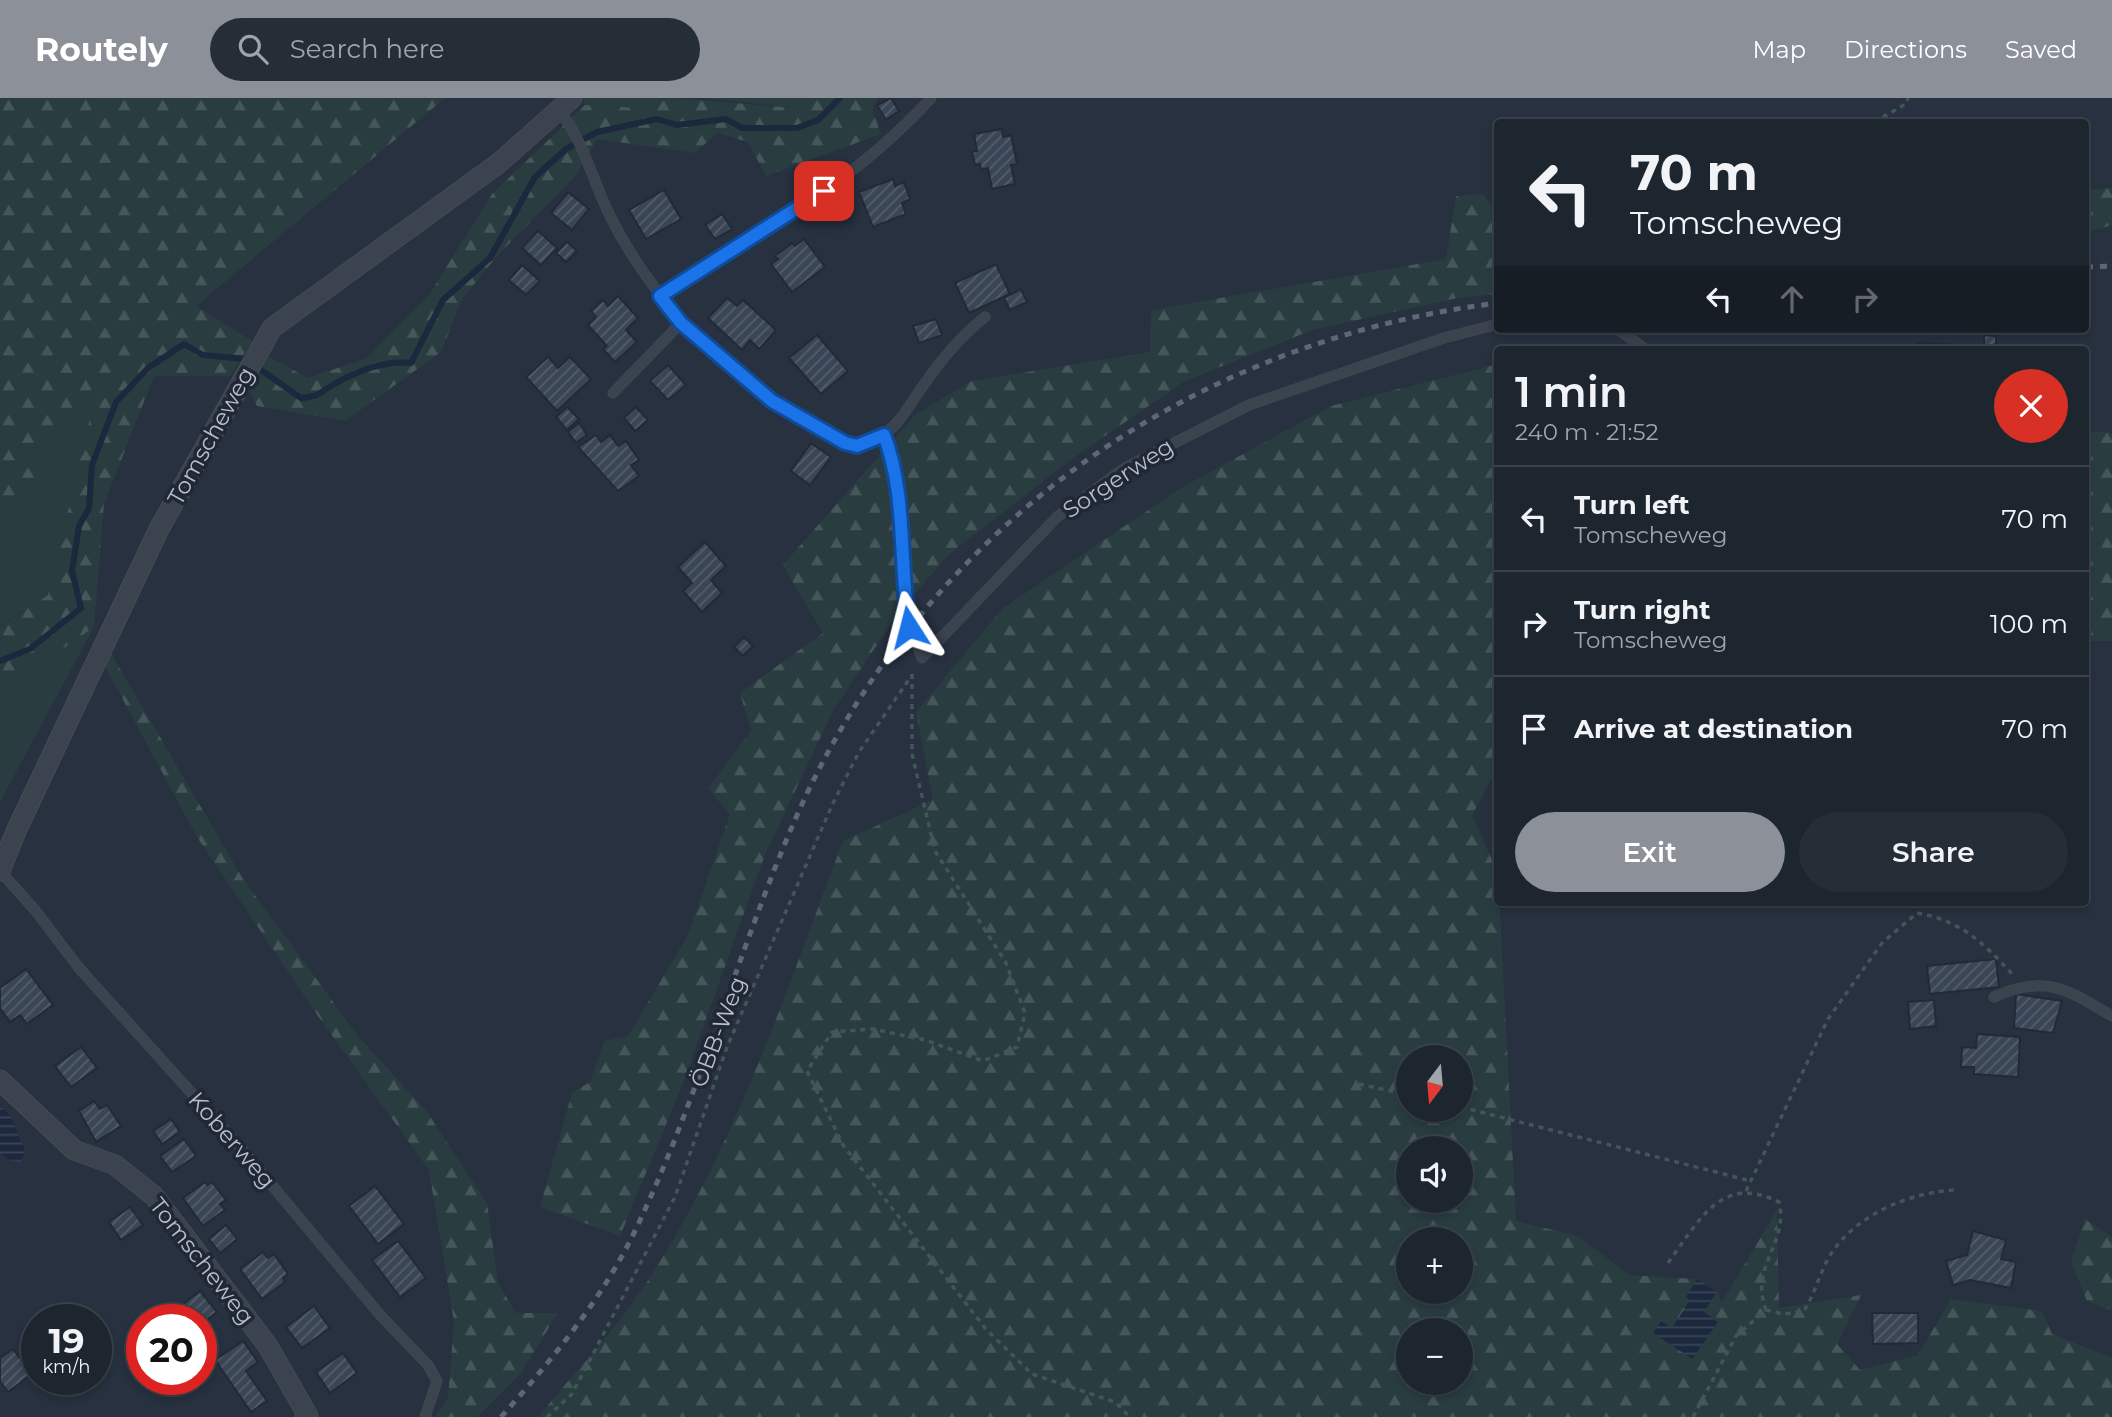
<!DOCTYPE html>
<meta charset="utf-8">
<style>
:root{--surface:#1d252f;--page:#252d37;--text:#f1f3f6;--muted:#a0a5aa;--line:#3b424b;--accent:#8c9099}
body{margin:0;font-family:Montserrat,sans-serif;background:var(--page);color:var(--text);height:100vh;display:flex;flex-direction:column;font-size:26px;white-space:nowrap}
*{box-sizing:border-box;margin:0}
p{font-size:23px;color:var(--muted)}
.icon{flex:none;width:38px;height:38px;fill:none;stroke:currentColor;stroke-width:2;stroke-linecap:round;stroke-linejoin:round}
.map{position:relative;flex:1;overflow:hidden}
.side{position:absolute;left:1494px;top:248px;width:595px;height:560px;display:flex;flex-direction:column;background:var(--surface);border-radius:7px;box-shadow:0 4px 10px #0003,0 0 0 2px var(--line)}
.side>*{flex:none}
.banner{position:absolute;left:1494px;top:21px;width:595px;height:214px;border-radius:7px;box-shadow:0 4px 10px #0003,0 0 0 2px var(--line);background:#1d252f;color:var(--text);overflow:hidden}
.needle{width:46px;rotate:196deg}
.fabs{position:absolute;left:1396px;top:947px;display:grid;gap:14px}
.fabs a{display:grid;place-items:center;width:77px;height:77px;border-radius:50%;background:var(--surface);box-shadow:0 4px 10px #0003,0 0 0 2px var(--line);font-size:35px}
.speed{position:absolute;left:21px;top:1206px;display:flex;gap:14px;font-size:35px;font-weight:700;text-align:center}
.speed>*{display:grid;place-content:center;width:91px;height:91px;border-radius:50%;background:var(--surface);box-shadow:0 4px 10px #0003,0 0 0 2px var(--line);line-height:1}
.speed small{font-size:18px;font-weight:400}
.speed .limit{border:10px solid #d22;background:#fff;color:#111}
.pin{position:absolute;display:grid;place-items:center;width:60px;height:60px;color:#fff;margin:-30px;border-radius:14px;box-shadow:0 4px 10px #0006}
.me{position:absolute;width:77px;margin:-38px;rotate:351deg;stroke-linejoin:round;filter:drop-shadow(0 0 5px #0008)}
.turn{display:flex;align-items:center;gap:24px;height:147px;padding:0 21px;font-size:32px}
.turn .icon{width:91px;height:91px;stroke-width:2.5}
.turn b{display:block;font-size:49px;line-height:60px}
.lanes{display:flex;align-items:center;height:66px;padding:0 21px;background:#0003;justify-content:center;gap:35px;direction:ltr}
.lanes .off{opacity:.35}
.round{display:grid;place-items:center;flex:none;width:74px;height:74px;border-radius:37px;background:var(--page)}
.summary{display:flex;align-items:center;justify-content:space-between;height:119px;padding:0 21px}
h1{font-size:42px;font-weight:600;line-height:52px}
.action{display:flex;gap:14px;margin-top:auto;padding:14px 21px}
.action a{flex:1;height:80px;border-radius:42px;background:var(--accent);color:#fff;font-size:28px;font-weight:600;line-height:80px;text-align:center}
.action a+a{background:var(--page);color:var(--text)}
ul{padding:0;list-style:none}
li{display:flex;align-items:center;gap:21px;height:105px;padding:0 21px;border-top:2px solid var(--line)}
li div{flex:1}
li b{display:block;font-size:26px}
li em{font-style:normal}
header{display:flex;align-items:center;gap:42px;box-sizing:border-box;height:98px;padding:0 35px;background:var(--accent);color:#fff}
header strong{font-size:33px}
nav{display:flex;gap:38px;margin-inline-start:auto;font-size:24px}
.search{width:490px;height:63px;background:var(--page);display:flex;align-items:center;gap:18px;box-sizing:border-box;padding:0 24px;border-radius:38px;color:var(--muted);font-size:26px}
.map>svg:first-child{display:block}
</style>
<header>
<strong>Routely</strong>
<div class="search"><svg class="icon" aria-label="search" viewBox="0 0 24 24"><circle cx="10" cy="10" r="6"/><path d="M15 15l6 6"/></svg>Search here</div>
<nav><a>Map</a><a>Directions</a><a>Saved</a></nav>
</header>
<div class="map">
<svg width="2112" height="1319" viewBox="0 0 2112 1319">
<defs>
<pattern id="forest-firs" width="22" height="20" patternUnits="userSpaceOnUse" patternTransform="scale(1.75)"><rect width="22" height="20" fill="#293d40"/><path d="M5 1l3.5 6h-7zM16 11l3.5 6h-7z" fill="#46575a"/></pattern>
<pattern id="water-rules" width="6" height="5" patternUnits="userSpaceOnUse" patternTransform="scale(1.75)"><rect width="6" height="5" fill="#1b283d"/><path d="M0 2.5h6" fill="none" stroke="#3a4558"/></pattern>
<pattern id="building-hatch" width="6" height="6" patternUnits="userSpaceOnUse" patternTransform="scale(1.75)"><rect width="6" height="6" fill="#3a4555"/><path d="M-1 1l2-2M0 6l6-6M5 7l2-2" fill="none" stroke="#545e6c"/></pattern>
</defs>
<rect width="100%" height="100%" fill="#27313f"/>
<g fill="#293d40">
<path d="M584,0H674L640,10L585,7Z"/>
<path d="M702,0H809L806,11Z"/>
<path d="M84,302L94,303L48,497L0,528V419L26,406L37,359Z"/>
<path d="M94,529L0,704V595Z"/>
</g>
<g fill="url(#forest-firs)" fill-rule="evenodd">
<path d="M0,0H445L196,208L252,243L230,278H154L104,406L94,529L0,595V529L48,497L94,303L84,302L37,358L51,372L26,406L0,419Z"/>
<path d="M674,0L806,11L809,0H878L872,11L881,36L766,78L748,44L717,35L695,55L597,41L576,77L498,157L462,201L441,254L345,323L257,308L248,289L266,257L308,280L367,260L429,197L492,96L585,7L640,10Z"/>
<path d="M2112,90V127L2086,135V92Z"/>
<path d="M1482,96L1498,114V196L1457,200L1312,232L1183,284L1069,363L947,458L896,518L833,613L766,754L683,985L620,1138L540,1109L572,995L590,984L604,943L628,938L688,837L730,716L708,691L751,633L740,595L823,535L783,467L915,317L972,283L1150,254L1151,212L1446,161L1456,98Z"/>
<path d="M1498,266V669L1472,717L1498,775L1516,1123L1578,1138L1630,1177L1697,1181L1717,1194L1722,1204L1777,1112L1779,1210L1861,1197L1837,1246L1860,1272L1918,1257L1951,1201L2042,1213L2052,1236L2112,1260V1319H538C573,1276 614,1234 645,1187C733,1055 787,891 843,743L933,702L916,614L1002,511L1181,390L1331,308ZM1409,959H1461V1012H1409ZM1409,1050H1461V1102H1409ZM1409,1141H1461V1194H1409ZM1409,1232H1461V1284H1409Z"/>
<path d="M2086,333L2112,335V543H2086Z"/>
<path d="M108,550L243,781L359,939L427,1014L487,1105L498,1185L516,1215H558L521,1275L477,1319H435L448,1299L454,1224L429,1072L318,918L197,739L101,561Z"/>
<path d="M2085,1121L2112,1139V1213L2087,1203L2071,1164Z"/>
</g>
<g fill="url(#water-rules)">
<path d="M0,1008L10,1018L25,1053L21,1064L9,1062L0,1055Z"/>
<path d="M1697,1181L1717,1194L1704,1214L1718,1224L1692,1261L1653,1235L1661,1223L1672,1230L1690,1202L1686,1199Z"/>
</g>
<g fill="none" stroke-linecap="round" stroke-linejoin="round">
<path stroke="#1b283d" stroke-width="6" d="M0,563L30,551L81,510L72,473L79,428L89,410L92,367L116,304L148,270L184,246L203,257L245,261L301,300C320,298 321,294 336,285C358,273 387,262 411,265L443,202L490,160L535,79L566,51L597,34L657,21L677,27L726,21L742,30H797L818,22L840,0"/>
</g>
<g fill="url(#building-hatch)" stroke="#222a36" stroke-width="2">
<path d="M891,0L899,13L886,22L877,7Z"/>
<path d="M1002,31L1003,39L1011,37L1017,66L1011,67L1015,86L992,91L988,70L981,72L980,66L975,67L972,54L977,53L974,36Z"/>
<path d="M1496,66H1498V116H1494Z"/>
<path d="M893,81L895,88L904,84L910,101L902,105L906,116L873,129L859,94Z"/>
<path d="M664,92L681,121L646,141L629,112Z"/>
<path d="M568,94L589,111L572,132L551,115Z"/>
<path d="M722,116L732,131L715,141L705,127Z"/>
<path d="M538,133L557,150L541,167L522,150Z"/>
<path d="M804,141L825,169L792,194L771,166L778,161L775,158L792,145L795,148Z"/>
<path d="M567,144L577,153L566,164L556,155Z"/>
<path d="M996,166L1010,196L969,215L955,185Z"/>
<path d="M522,167L540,183L526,197L509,182Z"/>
<path d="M1021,191L1027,204L1010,212L1004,200Z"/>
<path d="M618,198L638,220L626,232L637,244L615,264L603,251L607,248L588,227L596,219L591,213L603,202L608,208Z"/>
<path d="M727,200L737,208L743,202L776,232L759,251L750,242L742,252L708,220Z"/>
<path d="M936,221L942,237L919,245L913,228Z"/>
<path d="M817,237L848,273L821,296L789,260Z"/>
<path d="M1984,237L1996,238V248L1984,247Z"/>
<path d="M1918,245L1951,246V252H1918Z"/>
<path d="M548,259L558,270L570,259L591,281L557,313L526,279Z"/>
<path d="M668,267L686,287L668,302L650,283Z"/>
<path d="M567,309L579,321L567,332L556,319Z"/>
<path d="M636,309L648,322L635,333L624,320Z"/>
<path d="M579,325L587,337L576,345L568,334Z"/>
<path d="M596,337L601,344L610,337L618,348L626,343L639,362L631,367L639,378L618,393L578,349Z"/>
<path d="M811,345L831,359L810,387L791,373Z"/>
<path d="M705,444L726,468L711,482L722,495L702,514L683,493L692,485L678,469Z"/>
<path d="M744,539L753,548L743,558L734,549Z"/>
<path d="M1996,861L1999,889L1930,896L1927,868Z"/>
<path d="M26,871L53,907L27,926L20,917L10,924L0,910V890Z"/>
<path d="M2016,896L2062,903L2053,935L2014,930Z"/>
<path d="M1934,902L1936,928L1910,931L1908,904Z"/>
<path d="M1977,936L2020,939L2018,979L1974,976V969H1961L1962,949L1976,950Z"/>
<path d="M81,949L97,970L71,989L55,968Z"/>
<path d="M94,1003L100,1011L107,1007L121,1028L96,1044L79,1013Z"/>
<path d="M171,1021L180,1034L162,1046L153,1033Z"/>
<path d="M184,1041L196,1058L172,1074L160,1058Z"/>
<path d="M205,1084L207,1087L212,1084L226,1102L220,1106L225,1112L203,1128L183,1100Z"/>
<path d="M375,1088L404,1126L378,1146L349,1108Z"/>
<path d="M130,1109L143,1127L121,1142L109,1124Z"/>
<path d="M226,1127L237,1141L220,1155L209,1141Z"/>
<path d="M1973,1133L2006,1142L2001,1161L2016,1164L2011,1190L1970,1182L1953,1187L1946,1163L1967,1157Z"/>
<path d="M398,1143L426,1180L400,1199L372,1162Z"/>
<path d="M263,1154L268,1160L274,1156L288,1176L283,1180L285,1184L262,1201L240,1171Z"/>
<path d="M200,1193L217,1214L201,1226V1222H179L173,1214Z"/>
<path d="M314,1208L330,1230L302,1250L286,1229Z"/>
<path d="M1872,1215H1918V1245L1873,1246Z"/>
<path d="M243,1243L258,1264L246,1273L267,1303L251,1314L215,1262Z"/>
<path d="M13,1251L32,1276L8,1294L0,1283V1260Z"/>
<path d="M343,1255L357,1275L330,1295L316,1274Z"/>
</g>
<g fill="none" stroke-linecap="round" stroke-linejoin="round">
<defs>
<g id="lane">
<path d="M559,12C585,45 592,82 610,118C647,192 704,253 771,302C793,319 821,331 845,345C859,349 874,344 886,335C902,323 911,304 923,288C940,263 961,238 985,219"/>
<path d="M660,198C755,139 855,84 931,0"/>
<path d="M1618,231L1646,252"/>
<path d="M613,295L681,225"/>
<path d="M884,337C912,410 891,483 922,560L1057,419L1125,370L1249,307L1444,240L1498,226"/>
<path d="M0,773L35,812L79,870L241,1050L381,1218L428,1267L437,1283L425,1319"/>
<path d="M1994,899C2045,876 2067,891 2112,918"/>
</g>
<g id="street">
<path d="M0,773L17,731L159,431L272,230L499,65L572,0"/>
<path d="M0,982L74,1052L115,1067L154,1098L268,1248L308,1318L305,1319"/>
</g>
</defs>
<use href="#lane" stroke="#454c58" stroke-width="11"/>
<use href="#street" stroke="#454c58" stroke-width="21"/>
<g stroke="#425658" stroke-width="3.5" stroke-dasharray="5 5" stroke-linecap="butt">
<path d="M1874,24L1906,6L1908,0"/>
<path d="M912,576V656L935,753L1006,865L1025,915L1017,949L983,963L925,942L873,931L832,934L807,973L843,1047L985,1230L1032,1276L1115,1304L1130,1319"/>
<path d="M1359,986L1409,997"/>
<path d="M1461,1009L1751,1083"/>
<path d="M1746,1093L1828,921L1882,845L1917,815C1960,822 1984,845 2013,877"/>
<path d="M1668,1165C1699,1123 1721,1075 1779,1104C1789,1146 1749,1168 1766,1212"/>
<path d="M1766,1212L1783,1216L1803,1214C1815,1196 1819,1177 1829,1159C1854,1117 1910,1094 1956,1092"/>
<path d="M547,1319L572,1296L675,1099L727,949L833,705L859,654L912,577"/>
<path d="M1693,1319L1736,1238L1766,1212"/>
</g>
<use href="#lane" stroke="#3b434f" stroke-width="10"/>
<use href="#street" stroke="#3b434f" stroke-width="19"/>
<g stroke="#5e6776" stroke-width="5" stroke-dasharray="7 7" stroke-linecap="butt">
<path d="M2086,169L2112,168"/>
<path d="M501,1319C550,1264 599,1205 632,1139C696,1008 734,865 791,731C916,437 1182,244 1498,205"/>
</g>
</g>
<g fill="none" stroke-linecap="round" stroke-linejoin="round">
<defs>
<path id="route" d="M824,93L660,198L681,225L772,303L845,345L857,348L884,337C907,397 899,465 909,529"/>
</defs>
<use href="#route" stroke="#114b97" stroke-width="18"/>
<use href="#route" stroke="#1a73e8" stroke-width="12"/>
</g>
<g text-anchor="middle" stroke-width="7" stroke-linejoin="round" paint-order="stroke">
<g font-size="23" fill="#b8beca" stroke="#202835">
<text transform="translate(211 338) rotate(-61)" y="8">Tomscheweg</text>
<text transform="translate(1118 380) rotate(-33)" y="8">Sorgerweg</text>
<text transform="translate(718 934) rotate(-69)" y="8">ÖBB-Weg</text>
<text transform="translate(232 1042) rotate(49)" y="8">Koberweg</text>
<text transform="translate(202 1163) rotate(52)" y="8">Tomscheweg</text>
</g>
</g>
</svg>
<div class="fabs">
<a><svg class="needle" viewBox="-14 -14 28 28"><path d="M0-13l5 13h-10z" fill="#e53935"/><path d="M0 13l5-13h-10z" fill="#a0a5aa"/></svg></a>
<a><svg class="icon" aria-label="sound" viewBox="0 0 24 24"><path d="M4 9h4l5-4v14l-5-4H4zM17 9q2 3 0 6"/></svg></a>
<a>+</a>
<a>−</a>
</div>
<div class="speed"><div>19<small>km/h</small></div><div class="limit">20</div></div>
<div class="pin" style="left:824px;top:93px;background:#d93025"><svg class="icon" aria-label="arrive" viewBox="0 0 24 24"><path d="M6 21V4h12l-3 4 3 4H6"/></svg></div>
<svg class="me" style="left:909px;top:529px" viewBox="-20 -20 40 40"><path d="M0-17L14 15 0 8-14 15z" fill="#1a73e8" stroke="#fff" stroke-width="4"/></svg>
<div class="banner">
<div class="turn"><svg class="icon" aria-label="left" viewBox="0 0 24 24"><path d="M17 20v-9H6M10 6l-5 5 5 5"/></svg><div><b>70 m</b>Tomscheweg</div></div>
<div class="lanes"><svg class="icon" aria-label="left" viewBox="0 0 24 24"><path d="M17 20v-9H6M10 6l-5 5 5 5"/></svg><svg class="icon off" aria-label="ahead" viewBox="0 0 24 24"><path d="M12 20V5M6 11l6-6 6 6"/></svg><svg class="icon off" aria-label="right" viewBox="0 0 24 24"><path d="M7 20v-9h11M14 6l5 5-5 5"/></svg></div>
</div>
<section class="side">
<div class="summary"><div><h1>1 min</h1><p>240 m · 21:52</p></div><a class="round" style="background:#d93025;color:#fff"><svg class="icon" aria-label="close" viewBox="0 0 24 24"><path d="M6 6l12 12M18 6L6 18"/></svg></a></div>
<ul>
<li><svg class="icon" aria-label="left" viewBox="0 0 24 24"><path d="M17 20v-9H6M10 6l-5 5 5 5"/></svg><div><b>Turn left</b><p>Tomscheweg</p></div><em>70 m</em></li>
<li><svg class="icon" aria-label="right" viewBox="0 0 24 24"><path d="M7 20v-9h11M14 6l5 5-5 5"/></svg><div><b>Turn right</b><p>Tomscheweg</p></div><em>100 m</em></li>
<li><svg class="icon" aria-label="arrive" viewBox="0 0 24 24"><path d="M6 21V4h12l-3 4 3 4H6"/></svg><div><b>Arrive at destination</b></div><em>70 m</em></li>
</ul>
<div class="action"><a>Exit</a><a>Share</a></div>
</section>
</div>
